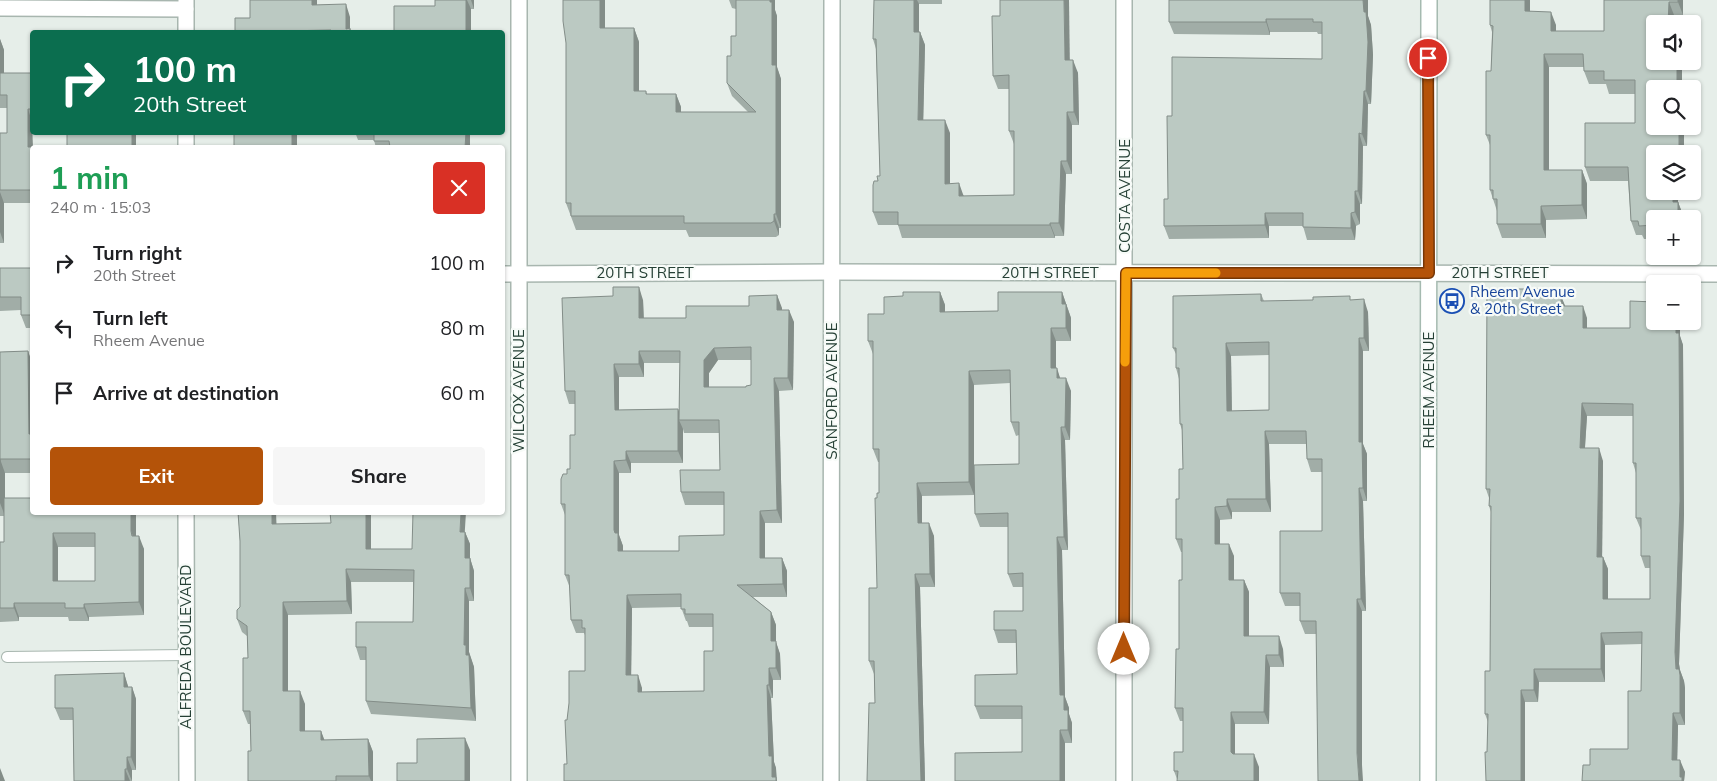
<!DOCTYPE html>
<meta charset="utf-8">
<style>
:root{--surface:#fff;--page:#f6f6f6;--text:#202124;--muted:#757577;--accent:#b45309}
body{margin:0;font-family:Mulish,sans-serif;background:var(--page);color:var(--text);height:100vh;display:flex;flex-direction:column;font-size:19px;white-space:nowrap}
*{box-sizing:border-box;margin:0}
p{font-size:16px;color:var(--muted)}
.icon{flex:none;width:28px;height:28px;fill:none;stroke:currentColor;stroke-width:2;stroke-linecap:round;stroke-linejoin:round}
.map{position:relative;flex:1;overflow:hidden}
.panel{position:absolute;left:30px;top:145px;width:475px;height:370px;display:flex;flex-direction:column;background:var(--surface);border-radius:5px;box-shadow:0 1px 4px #0004}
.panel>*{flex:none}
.banner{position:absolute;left:30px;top:30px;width:475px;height:105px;border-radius:5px;box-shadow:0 1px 4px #0004;background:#0b6e4f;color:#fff;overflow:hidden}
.controls{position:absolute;left:1646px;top:15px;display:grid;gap:10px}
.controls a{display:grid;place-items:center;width:55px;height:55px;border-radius:5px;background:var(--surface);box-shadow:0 1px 4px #0004;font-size:25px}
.pin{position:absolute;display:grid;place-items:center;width:42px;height:42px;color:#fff;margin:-21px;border:2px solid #fff;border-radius:50%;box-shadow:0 1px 5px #0007}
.me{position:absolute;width:55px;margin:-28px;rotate:0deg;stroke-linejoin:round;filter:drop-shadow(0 0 4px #0008)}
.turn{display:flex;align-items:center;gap:18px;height:105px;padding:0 20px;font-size:22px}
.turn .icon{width:65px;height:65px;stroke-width:2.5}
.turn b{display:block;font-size:35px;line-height:42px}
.round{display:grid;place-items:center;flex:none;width:52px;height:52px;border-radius:5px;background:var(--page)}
.summary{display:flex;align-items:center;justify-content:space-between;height:85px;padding:0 20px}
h1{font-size:30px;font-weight:700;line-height:38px;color:#1e9e55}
.button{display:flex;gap:10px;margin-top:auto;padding:10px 20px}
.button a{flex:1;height:58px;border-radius:5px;background:var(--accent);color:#fff;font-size:20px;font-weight:700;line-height:58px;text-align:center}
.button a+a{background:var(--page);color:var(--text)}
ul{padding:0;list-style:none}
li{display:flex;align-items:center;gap:15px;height:65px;padding:0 20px}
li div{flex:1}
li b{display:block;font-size:19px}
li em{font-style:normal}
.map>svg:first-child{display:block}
</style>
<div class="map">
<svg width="1717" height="781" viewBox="0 0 1717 781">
<rect width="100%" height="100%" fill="#e6eee9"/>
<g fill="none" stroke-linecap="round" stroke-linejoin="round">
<defs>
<path id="lane" d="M7,657L187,655"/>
<g id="street">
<path d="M186,0V32"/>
<path d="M0,8L186,9"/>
<path d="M186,148V132"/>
<path d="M502,274L832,272L1717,274"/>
<path d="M186,512L187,781"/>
<path d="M519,781V0"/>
<path d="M831,781L832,0"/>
<path d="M1124,781V0"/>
</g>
<path id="secondary" d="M1428,781L1429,0"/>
</defs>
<use href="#lane" stroke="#a8b6af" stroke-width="12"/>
<use href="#street" stroke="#a8b6af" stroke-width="18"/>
<use href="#secondary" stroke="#a5bab0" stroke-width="18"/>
<use href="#lane" stroke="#fff" stroke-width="10"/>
<use href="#street" stroke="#fff" stroke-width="15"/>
<use href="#secondary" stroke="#fff" stroke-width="15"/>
</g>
<g fill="#a1ada7" fill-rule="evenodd">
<path d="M317,0V5L350,17V29L352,32H235L250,18Z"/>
<path d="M435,0H474V9H471V32L435,6Z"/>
<path d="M605,0V28H634L639,42V91H646L647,94H676L681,107V112H748L732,96L727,83L731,56L736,36V9L732,8L729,0H775V10L777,16V67L781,79V228H779V235L776,237H689L686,230H576L566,203V43Z"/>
<path d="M874,0H942V4H919V32H920L925,45L923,120L950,133V184L964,196L1014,195V144L1009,131V89H998L993,76L1070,60L1078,73L1079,125H1072V174H1066L1064,236H1055V238H902L898,225H878L873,212L878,181L880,176L876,49L873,39Z"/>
<path d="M1169,0H1368L1367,13L1371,25L1373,55L1371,104H1368L1367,146H1363L1362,204H1360V224L1356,226L1355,240H1307L1303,226H1269V238L1169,239L1164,226L1168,199L1172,116L1322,59V34H1318L1317,32H1270V35L1174,34L1169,22Z"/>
<path d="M1530,0V11L1556,25V31H1604V0H1683V15H1674L1673,24L1655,61L1682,67V89H1655L1684,126V154H1655L1678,202L1683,215V219H1655V239H1644L1642,235H1636L1631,221L1628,181H1590L1585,167L1635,123V94H1609L1606,84H1589L1584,71V67H1549V170H1582L1587,184V219L1546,220V238H1502L1497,224V211L1490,190V145L1486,135L1491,71L1492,32L1490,25Z"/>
<path d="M0,39L4,50V73H32V203H4V243H0V133H7V108H0Z"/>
<path d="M355,132H470V148H376L374,140H358Z"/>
<path d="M0,268H32V328H26L21,315V310L0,311Z"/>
<path d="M1550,289L1553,296H1561L1565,306L1587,318V328H1630L1680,321V336L1683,345L1684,514L1679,664L1680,670L1684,681L1685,688V725H1678L1677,760L1685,772L1684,781H1582L1590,765L1628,749L1641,691L1642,644L1605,645V682H1539L1538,702H1525L1487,752L1488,722L1485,714L1490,671L1491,512L1489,506V498L1486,489ZM1587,416H1633V463L1636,473V518L1641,530V556L1645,568H1650V599H1608V569L1603,557H1602L1603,461L1585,448Z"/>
<path d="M940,292L945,305V312L998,311L1062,292L1071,318V341H1056V368L1060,378L1071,391L1070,440H1065L1068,550H1062L1065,697L1069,708V714L1072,723V743H1065L1022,752V719H980L975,706L1017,674L1016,643H998L994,630L1023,611V587H1013L1008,574V527H980L975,514L974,495L922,496V523L934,536L935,587H920L925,781H867L875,703L874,674L869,661L877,588V498L879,493V462H878L873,449V354L868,341L884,314L903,296ZM1010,383L1011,422L1016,436L1019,435V464L974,465V385Z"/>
<path d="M1261,294L1264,301L1351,300L1368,312L1369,351H1363V444L1367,454V501H1363L1366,611H1362V765L1316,634H1305L1300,621V606H1285L1280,593L1322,531V472H1311L1307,459V444H1269L1271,512H1232V519L1220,520V544L1234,556V580H1244L1249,592V636L1283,649L1284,667H1270L1269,724H1235V754L1259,767V781L1177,779L1174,771L1183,752V721H1180L1175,708L1179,649L1182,580V552H1181L1176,539L1179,499L1183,469L1182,430L1180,424L1179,379L1176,368V354L1173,348ZM1269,355V410L1232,411L1231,356Z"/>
<path d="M777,295L782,310L794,322L793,390L779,391L782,523H765V558H782L787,571V597H753L771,612L776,625V642L780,654L781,680H773V698H771L774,762L776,768V779L567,764V720L585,671V635L584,633H576L571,620L570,588L565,575V515L561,504L567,474L570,469L575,435V404H569L565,391L643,300L644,318H686L749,306ZM718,360H751V385L746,387H709V373ZM644,363H680L679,413L678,409L619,410V377H644ZM683,429L684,433H719L720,470L681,492L685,505H724V535L679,551H623V546L619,535V473H631V463H683ZM681,607L686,621H687L689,627H713V651L704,691L642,692V688L631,675L632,608Z"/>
<path d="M28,351L32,363V473H5V498L136,512V536L144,549V615L89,617V621H69L68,617H19V621L0,622V542H4V516H0V352ZM58,547H95V581H58Z"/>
<path d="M238,512H276V524L331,523L371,512V549H412L465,532L470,544V558L474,571V601H469V652L474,667L476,721L371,714L366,701V660H360L356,647L413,622V582H351L352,614L288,615V691L305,704V731H321L324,740L368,739L373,752V781H248L251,751L250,724H248L243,711L248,658L247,636L242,632L237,619L240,607V541Z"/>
<path d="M124,673L128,687H132L136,699V770H132V781H74L73,720H60L55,708Z"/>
</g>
<g fill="#838d88">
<path d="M312,0H317V17L312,5Z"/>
<path d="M466,0H467L471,9V32H466Z"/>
<path d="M471,0H474V9Z"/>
<path d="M600,0H605V42L600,28Z"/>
<path d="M770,0H775V10L777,16V67L781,79V228L776,214Z"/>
<path d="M914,0H917L919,4V45L914,32Z"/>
<path d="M1064,0H1069L1070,73L1065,60Z"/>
<path d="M1363,0H1368V16L1371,25L1373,55L1371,104L1366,91L1364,12Z"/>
<path d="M1525,0H1530V25L1525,11Z"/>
<path d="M1678,0H1683V15L1678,2Z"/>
<path d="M1669,2L1674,15L1673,24H1668Z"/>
<path d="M346,4L350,17V29L352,32H347L346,29Z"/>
<path d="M1551,12L1556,25V45L1551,31Z"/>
<path d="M1266,19L1270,32V35L1266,22Z"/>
<path d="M634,28L639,42V104L634,91Z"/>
<path d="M920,32L925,45L923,133L918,120Z"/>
<path d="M0,39L4,50V86L0,75Z"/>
<path d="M1544,54L1549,67V184L1544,170Z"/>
<path d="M1073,60L1078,73L1079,125L1074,112Z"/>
<path d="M1677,61H1680L1682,67V89H1678L1677,88Z"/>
<path d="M1364,91L1368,104L1367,146L1362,134Z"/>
<path d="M676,94L681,107V126L676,112Z"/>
<path d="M28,109L32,122L33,148L28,147Z"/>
<path d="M1067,112L1072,125V174L1067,161Z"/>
<path d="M945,120L950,133V197L945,184Z"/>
<rect x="1679" y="126" width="5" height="28"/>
<rect x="132" y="132" width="4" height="16"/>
<rect x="292" y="132" width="5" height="16"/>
<path d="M466,132H470V148H465Z"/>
<path d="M1359,133L1363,146L1362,204L1358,191Z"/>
<path d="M1061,161L1066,174L1064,236L1059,223Z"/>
<path d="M1582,170L1587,184V219L1582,205Z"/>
<path d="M959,183L964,197L959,196Z"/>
<path d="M1355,191L1360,204V224L1355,212Z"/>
<path d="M1673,191H1678V202L1683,215V219H1678L1673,202Z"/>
<path d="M0,192L4,203V243L0,232Z"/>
<path d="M1541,206L1546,220V238L1541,224Z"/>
<path d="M1265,213L1269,226V238L1265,225Z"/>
<path d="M1351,213L1356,226L1355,240L1351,228Z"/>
<path d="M774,214L779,228V235L774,221Z"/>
<path d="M1050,223L1055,236V238L1050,225Z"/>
<path d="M639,287L643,300L644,331L639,318Z"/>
<path d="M940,292L945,305V325L940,312Z"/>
<path d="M1062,292L1071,318V341L1066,328L1062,304Z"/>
<path d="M777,295L782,308V322L777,310Z"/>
<path d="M1561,296L1566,308L1561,306Z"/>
<path d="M1364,299L1368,312L1369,351L1364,338Z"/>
<path d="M1583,306L1587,318V340L1583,328Z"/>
<path d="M789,310L794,322L793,390L788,378Z"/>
<path d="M1676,321H1680V336L1683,345L1684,514L1679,664L1680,670L1684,681L1685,688V725L1680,713L1675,652Z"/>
<path d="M1051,328L1056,341V381L1051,368Z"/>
<path d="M1359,338L1363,351V444L1367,454V501L1363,488L1359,442Z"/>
<path d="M1226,343L1231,356L1232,424L1227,411Z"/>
<path d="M714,348L718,360L709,373V400L704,387V360Z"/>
<path d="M28,351L32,363V443L29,434Z"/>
<path d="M639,351L644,363V377L639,364Z"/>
<path d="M614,364L619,377V423L615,410Z"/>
<path d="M1057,368L1061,381L1057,378Z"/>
<path d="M969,371L974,385V495L969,482Z"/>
<path d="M774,378L779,391L782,523L777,510Z"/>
<path d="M1066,378L1071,391L1070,440L1065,427Z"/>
<path d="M1582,403L1587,416L1584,461L1580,448Z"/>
<path d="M678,409L682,420H679L683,429V463L678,451Z"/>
<path d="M1061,427L1065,440L1068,550L1064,537Z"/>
<path d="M1265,431L1269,444L1271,512L1266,499Z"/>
<path d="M1599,448L1603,461L1602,569L1597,557Z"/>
<path d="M626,451L631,463V473L626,460Z"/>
<path d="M0,459L5,473V516L0,503Z"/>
<path d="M614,461L619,473V535L623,546V563L618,551L614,530Z"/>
<path d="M917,483L922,496V537L918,523Z"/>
<path d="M1359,488L1363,501L1366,611L1361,599Z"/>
<path d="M1227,499L1232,512V519L1227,506Z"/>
<path d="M1215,507L1220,520V556L1215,544Z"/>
<path d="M760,511L765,523V571L760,558Z"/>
<path d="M131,512H136V544L131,531Z"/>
<path d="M272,512H276L277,537L272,524Z"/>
<path d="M366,512H371V562L366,549Z"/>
<path d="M461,512H466L464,544L460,532Z"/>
<path d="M929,523L934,536L935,587L930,574Z"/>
<path d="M465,532L470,544V558L474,571V601L470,588L465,558Z"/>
<path d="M53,533L58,547V594L53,581Z"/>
<path d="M139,536L144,549V615L139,602Z"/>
<path d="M1057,537L1062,550L1065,697L1069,708V714L1072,723V743L1068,730L1064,710L1060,695Z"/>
<path d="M1229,544L1234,556V592L1229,580Z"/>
<path d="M1603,557L1608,569V611L1603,599Z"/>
<path d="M782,558L787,571V597L783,584Z"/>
<path d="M346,569L351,582L352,614L347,601Z"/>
<path d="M915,574L920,587L925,781H921Z"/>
<path d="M1244,580L1249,592V649L1244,636Z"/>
<path d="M465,588L469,601V652L474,667L476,721L471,708L466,655L464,645Z"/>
<path d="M627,595L632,608L631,688L626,675Z"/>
<path d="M1357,599L1362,611V765L1363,781H1359L1357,753Z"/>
<path d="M283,602L288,615V704L283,691Z"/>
<path d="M14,603L19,617V621L14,608Z"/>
<path d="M84,604L89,617V621L84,608Z"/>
<path d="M771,612L776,625V642L780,654L781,680L776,668L771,641Z"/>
<path d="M1601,633L1605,645V682L1601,669Z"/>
<path d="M1279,636L1283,649L1284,667L1279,655Z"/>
<path d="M1266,655L1270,667L1269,724L1264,712Z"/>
<path d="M769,668L773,680V698L769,685Z"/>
<path d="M1534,669L1539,682L1538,702L1534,690Z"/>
<path d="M124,673L128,686V699L124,687Z"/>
<path d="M638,675L642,688V705L638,692Z"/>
<path d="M767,685L771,698L774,762L776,768L777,781H773L772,777L769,756Z"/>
<path d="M132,687L136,699V770L131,757Z"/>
<path d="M1521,690L1525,702V781H1521Z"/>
<path d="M300,691L305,704V744L300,731Z"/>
<path d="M1231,712L1235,724V765L1231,752Z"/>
<path d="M1673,713L1678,725L1677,772L1672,760Z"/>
<path d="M1060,730L1065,743V781H1060Z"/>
<path d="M321,731L326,744L321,740Z"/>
<path d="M465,738L470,750V781H465Z"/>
<path d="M368,739L373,752V781H371L369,776Z"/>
<path d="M1254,754L1259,767V781H1254Z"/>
<path d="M127,757L132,770V781L127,769Z"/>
<path d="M1680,760L1685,772L1684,781H1681L1680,777Z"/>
<path d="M0,768L5,781H0Z"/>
<path d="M125,769L130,781H125Z"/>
</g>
<g fill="#bbc9c2" stroke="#838d88" fill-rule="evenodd">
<path d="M250,0H312V5L346,4V29L350,28V32H331V30L284,31V32H235V18H250Z"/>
<path d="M435,0H466V32H394V6H435Z"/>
<path d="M563,0H600V28H634V91H646V94H676V112H756L727,83V56H731V36H736V0H770V2H772V65H776V214H774V221L771,223H684V216H571V203H566V43L563,21Z"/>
<path d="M874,0H914V32H920L918,120H945V184L959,183V196L1014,195V131H1009V75L993,76L992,16H1000V0H1064L1065,60H1073L1074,112H1067V161H1061L1059,223H1050V225H898V212H873V185L874,181H878L877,176H880L876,39H873Z"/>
<path d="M1169,0H1363L1364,12H1366L1368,42L1366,91H1364L1362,134L1359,133L1358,191H1355V212L1351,213V228L1303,227V213H1265V225L1164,226V199H1168L1167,116H1172V57L1322,59V22H1313V19H1266V22H1169Z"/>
<path d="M1490,0H1525V11L1551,12V31H1604V0H1678V2H1669L1668,24H1655V61H1677V88H1679V89H1655V126H1679V154H1655V191H1673V202H1678V219H1655V225L1639,226L1638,221H1631L1628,167H1585V123H1635V80H1604V71H1584L1583,54H1544V170H1582V205L1541,206V224H1497V199H1493V190H1490V135H1486V71H1491L1493,26L1490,25Z"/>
<path d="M0,73H32V109H28V147H67V132H132V148H32V190H0V133H7V95H0Z"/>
<rect x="234" y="132" width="58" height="16"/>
<path d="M374,132H466L465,148H399V146L390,147L389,141H374Z"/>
<path d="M0,268H32V315H21V297H0Z"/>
<path d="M613,287H639V318H686V306H749V296L777,295V310H789L788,378H774L777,510L760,511V558H782L783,584L737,585L771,612V641H776V668H769V685H767L769,756H772V777H776V781H564V764H567L565,720H567L569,703V671H585V628H582V620H571L569,575H565V504H561V479L563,474H567V469H570V435H575V391H565L562,298L613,296ZM751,347V385L746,386V387H704V360L714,348ZM639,351H680L679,420H719L720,470H680L681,492H724V535L679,536V551H618V533H615L614,530V461L626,460V451H678V409L615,410L614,364H639ZM681,594V609H685V614H713V651H704V691L638,692V675H626L627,595Z"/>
<path d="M1487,289H1550V296H1561V306H1583V328H1630V301L1655,302V321H1676V333H1679L1680,501L1675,652L1676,669H1679L1680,675V713H1673L1672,760H1680V777H1682V781H1582L1583,765H1590V749H1628V691H1641L1642,632L1601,633V669H1534V690H1521V781H1486L1485,752H1487L1488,714H1485V671H1490L1491,506H1489L1490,489H1486ZM1582,403L1633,404V463H1636V518H1641V556H1650V599H1603V557H1597L1599,448H1580Z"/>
<path d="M903,292H940V312L998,311V292H1062V304H1066V328H1051V368H1057V378H1066L1065,427H1061L1064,537H1057L1060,695H1064V710H1068V730H1060V781H1061H955V753L1022,752V706H975V675L1017,674L1016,630H994V611H1023V573L1008,574V513L975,514L974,465L1019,464V422H1011L1010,370L969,371V482L917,483L918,523H929L930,574H915L921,781H867L869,703H875L874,661H869V588H877L875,498H877V493H879V449H873V341H868V314H884V297L903,296Z"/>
<path d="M1261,294V301L1313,300V297L1350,296V300L1364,299V338H1359V442H1362L1363,488H1359L1361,599H1357V753L1359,781H1318L1316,621H1300V593H1280V531H1322V459H1307L1306,431H1265L1266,499H1227V506L1215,507V544H1229V580H1244V636H1279V655H1266L1264,712H1231V752L1233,754H1254V781H1177L1178,771H1174V752H1183V708H1175L1176,649H1179V580H1182V539H1176V499H1179V469H1183L1182,424H1180L1179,368H1176V348H1173V296ZM1269,342V410L1227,411L1226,343Z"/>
<path d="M28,351L29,434H32V459H0V503V352Z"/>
<path d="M4,498H32V512H131V531L132,536H139V602L84,604V608H65V603H14V608H0V542H4ZM53,533H95V581H53Z"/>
<path d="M238,512H272V524L331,523L330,512H366V549H412L413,512H461L460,532H465V558H470V588H465L464,645H466V655H469L471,708L366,701V647H356V622H413L414,570L346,569L347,601L283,602V691H300V731H321V740L368,739L369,776H336V781H248V751H251L250,711H243V658H248L247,626L237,619V610L240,607V541Z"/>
<path d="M124,673V687H132L131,757H127V769H125V781H74L73,708H55V675Z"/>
<path d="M465,738V781H397V763H417V739Z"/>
</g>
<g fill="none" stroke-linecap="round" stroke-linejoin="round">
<defs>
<path id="route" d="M1124,649L1126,273H1429L1428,58"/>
</defs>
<use href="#route" stroke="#753606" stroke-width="12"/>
<use href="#route" stroke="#b45309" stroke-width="9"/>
<path stroke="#f59e0b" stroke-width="9" d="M1125,362L1126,273H1216"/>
</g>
<defs>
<symbol id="bus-ring" viewBox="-11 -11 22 22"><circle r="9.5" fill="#f7fbf8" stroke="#1a4fb4" stroke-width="1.5"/><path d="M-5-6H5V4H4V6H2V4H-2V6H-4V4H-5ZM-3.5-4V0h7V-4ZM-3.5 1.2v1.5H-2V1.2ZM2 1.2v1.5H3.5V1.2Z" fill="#1a4fb4"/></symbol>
</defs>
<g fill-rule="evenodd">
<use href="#bus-ring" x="1438" y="287" width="28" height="28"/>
</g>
<g text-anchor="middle" stroke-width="4.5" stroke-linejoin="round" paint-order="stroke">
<g font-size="15" fill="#254035" stroke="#f7fbf8">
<text transform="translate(1125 196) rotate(-90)" y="5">COSTA AVENUE</text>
<text x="645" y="278">20TH STREET</text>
<text x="1050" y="278">20TH STREET</text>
<text x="1500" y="278">20TH STREET</text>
<text transform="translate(1429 390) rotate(-90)" y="5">RHEEM AVENUE</text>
<text transform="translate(519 391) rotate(-90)" y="5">WILCOX AVENUE</text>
<text transform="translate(832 391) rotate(-90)" y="5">SANFORD AVENUE</text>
<text transform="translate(186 647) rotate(-90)" y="5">ALFREDA BOULEVARD</text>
</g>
<g font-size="15" fill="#164399" stroke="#f7fbf8" text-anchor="start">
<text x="1470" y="297">Rheem Avenue<tspan x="1470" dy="17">&amp; 20th Street</tspan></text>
</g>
</g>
</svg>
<div class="controls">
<a><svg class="icon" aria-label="sound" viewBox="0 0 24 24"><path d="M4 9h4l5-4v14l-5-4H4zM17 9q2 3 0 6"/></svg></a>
<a><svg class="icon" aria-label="search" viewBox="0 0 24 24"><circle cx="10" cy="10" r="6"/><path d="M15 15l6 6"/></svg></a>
<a><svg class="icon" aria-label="layers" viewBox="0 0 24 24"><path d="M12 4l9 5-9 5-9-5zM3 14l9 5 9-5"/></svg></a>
<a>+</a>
<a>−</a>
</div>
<div class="pin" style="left:1428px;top:58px;background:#d93025"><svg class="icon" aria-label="arrive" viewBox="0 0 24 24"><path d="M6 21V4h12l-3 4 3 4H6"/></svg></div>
<svg class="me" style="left:1124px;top:649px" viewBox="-20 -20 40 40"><circle r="19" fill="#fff"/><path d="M0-13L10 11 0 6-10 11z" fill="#b45309"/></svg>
<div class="banner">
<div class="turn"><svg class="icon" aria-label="right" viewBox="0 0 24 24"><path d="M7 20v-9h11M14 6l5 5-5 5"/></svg><div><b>100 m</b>20th Street</div></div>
</div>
<section class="panel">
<div class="summary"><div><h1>1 min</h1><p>240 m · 15:03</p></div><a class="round" style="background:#d93025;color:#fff"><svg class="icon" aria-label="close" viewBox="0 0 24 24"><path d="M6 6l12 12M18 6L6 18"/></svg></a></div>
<ul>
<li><svg class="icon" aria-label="right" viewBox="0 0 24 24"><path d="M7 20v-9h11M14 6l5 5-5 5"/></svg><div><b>Turn right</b><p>20th Street</p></div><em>100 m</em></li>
<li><svg class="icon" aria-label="left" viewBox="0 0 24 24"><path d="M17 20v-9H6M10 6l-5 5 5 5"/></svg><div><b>Turn left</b><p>Rheem Avenue</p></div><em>80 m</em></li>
<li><svg class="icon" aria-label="arrive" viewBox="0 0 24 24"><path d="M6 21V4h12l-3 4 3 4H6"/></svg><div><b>Arrive at destination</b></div><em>60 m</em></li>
</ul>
<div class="button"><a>Exit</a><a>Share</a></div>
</section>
</div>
